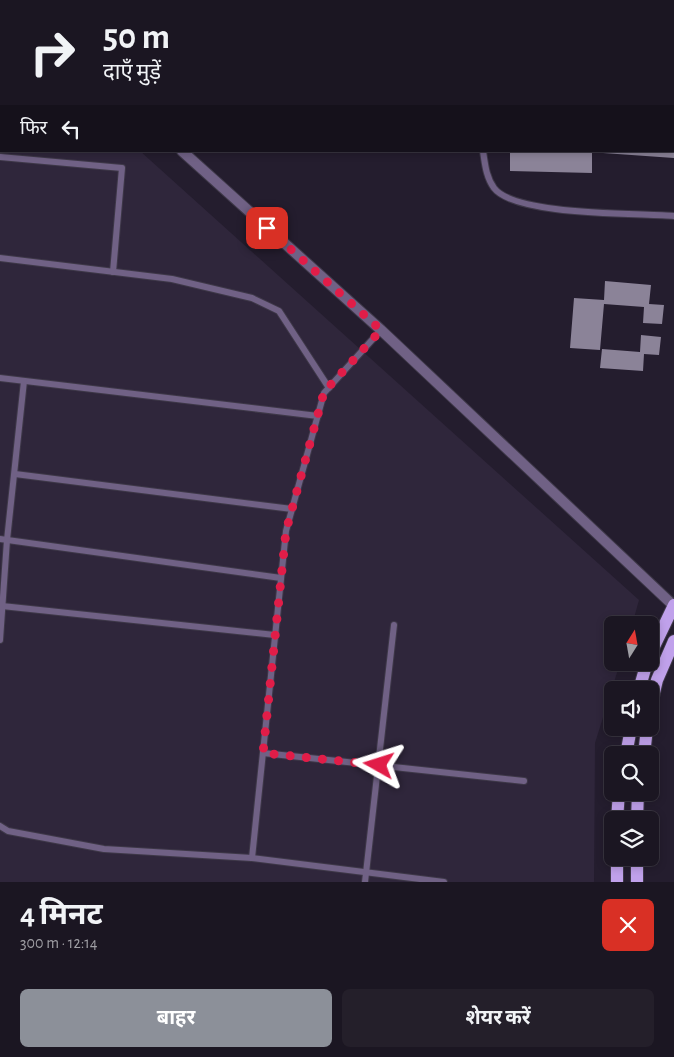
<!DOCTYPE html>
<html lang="hi">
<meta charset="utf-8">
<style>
:root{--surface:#1b1622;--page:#241f2a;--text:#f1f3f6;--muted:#a09fa5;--line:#393540;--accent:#8c9099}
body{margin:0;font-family:"Alegreya Sans","Noto Sans Devanagari",sans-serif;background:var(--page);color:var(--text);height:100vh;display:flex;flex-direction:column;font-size:19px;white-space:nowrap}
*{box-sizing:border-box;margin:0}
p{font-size:16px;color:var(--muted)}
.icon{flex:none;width:28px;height:28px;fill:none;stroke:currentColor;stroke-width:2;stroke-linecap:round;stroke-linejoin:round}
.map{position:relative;height:882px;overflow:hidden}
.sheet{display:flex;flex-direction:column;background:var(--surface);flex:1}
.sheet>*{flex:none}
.hud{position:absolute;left:0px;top:0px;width:675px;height:152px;box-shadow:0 2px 8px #0003,0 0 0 1px var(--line);background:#1b1622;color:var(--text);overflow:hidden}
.needle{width:32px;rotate:11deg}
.buttons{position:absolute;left:604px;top:616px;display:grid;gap:10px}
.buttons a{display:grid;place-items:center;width:55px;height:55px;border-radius:8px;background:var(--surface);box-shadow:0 2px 8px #0003,0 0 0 1px var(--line);font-size:25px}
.pin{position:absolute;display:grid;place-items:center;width:42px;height:42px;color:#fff;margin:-21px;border-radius:10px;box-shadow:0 2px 8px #0006}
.me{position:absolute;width:55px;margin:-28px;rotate:276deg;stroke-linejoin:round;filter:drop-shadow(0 0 4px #0008)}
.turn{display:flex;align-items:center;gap:18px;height:105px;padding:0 20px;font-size:22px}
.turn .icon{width:65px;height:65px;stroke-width:2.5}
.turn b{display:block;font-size:35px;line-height:42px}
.then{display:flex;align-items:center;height:48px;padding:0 20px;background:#0003;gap:10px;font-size:19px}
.round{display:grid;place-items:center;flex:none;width:52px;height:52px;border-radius:8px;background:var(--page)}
.overview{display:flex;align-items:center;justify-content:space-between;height:85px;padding:0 20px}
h1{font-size:30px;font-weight:700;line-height:38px}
.cta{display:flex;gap:10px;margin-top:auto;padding:10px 20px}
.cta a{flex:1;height:58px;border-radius:8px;background:var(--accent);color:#fff;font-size:20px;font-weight:700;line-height:58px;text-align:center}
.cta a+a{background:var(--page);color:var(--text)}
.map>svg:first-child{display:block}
</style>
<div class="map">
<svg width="674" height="882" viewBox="0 0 674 882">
<rect width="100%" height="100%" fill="#241d2e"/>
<path fill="#2f263b" d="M0,26L1,151H140L639,600L632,625H612V662L620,663L595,743L594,882H0Z"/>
<g fill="#8b8398">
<path d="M514,151H592V173L510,171V153Z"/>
<path d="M603,151H674V158L603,153Z"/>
<path d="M605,281L651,285L649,304L664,305L662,324L643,323L644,307L604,304L600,350L570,348L574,298L604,300Z"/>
<path d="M641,335L661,337L659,355L644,354L643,371L600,368L602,349L640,352Z"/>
</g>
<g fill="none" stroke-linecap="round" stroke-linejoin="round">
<defs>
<g id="service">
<path d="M491,1V0"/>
<path d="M483,151C485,164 486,177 494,188C515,216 638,213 674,216"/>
<path d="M0,157L122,168L113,272"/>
<path d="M0,258L172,279L252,298L279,311L329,388"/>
<path d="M0,378L318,416"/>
<path d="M15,474L292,509"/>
<path d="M0,539L281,578"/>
<path d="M2,606L275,635"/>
<path d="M0,640L7,540L24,381"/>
<path d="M263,753L524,781"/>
<path d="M0,826L8,831L104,849L252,858L444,882"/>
<path d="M252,858L286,531L324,393L381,330"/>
<path d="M365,882L394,625"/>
</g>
<g id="tertiary">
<path d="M13,0L14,1"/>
<path d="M182,151L381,330L674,606"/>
</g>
<g id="primary">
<path d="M650,655L674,605"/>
<path d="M639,690L647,662"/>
<path d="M650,709L657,680L674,641"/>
<path d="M626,755L631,728"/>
<path d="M644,755L647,728"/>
<path d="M617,820L619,792"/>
<path d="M637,820L638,792"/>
<path d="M617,858V882"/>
<path d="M637,858V882"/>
</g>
</defs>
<use href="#service" stroke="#3e3848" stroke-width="8"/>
<use href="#tertiary" stroke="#3e3848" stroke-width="12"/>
<use href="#primary" stroke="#3e3848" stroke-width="14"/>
<use href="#service" stroke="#706185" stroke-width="6"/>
<use href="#tertiary" stroke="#706185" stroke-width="10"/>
<use href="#primary" stroke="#c0a1eb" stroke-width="12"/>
</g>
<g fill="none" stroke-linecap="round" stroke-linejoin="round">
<path stroke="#e11d48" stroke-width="9" stroke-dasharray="0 16.2" d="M267,228L381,330L324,392L286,531L263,753L379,765"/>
</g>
</svg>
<div class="buttons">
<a><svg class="needle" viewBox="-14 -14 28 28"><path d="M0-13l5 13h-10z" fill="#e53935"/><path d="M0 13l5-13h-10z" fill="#a09fa5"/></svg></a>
<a><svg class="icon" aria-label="sound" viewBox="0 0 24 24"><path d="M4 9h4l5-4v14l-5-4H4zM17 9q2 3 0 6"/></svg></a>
<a><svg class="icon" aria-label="search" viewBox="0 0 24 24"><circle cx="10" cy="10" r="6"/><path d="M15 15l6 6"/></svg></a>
<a><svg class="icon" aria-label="layers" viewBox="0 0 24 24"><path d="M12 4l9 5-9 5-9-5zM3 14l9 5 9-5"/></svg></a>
</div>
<div class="pin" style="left:267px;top:228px;background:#d93025"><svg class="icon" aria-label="arrive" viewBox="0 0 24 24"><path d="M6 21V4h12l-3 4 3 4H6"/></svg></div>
<svg class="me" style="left:379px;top:765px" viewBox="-20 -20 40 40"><path d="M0-17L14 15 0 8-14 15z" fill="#e11d48" stroke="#fff" stroke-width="4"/></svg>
<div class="hud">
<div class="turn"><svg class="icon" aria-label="right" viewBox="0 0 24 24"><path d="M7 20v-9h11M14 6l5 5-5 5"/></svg><div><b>50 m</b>दाएँ मुड़ें</div></div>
<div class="then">फिर<svg class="icon" aria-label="left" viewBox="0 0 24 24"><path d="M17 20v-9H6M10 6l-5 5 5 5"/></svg></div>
</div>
</div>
<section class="sheet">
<div class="overview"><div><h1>4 मिनट</h1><p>300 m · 12:14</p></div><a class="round" style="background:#d93025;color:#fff"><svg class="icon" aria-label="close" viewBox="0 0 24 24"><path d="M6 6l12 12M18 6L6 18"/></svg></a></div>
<div class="cta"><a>बाहर</a><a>शेयर करें</a></div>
</section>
